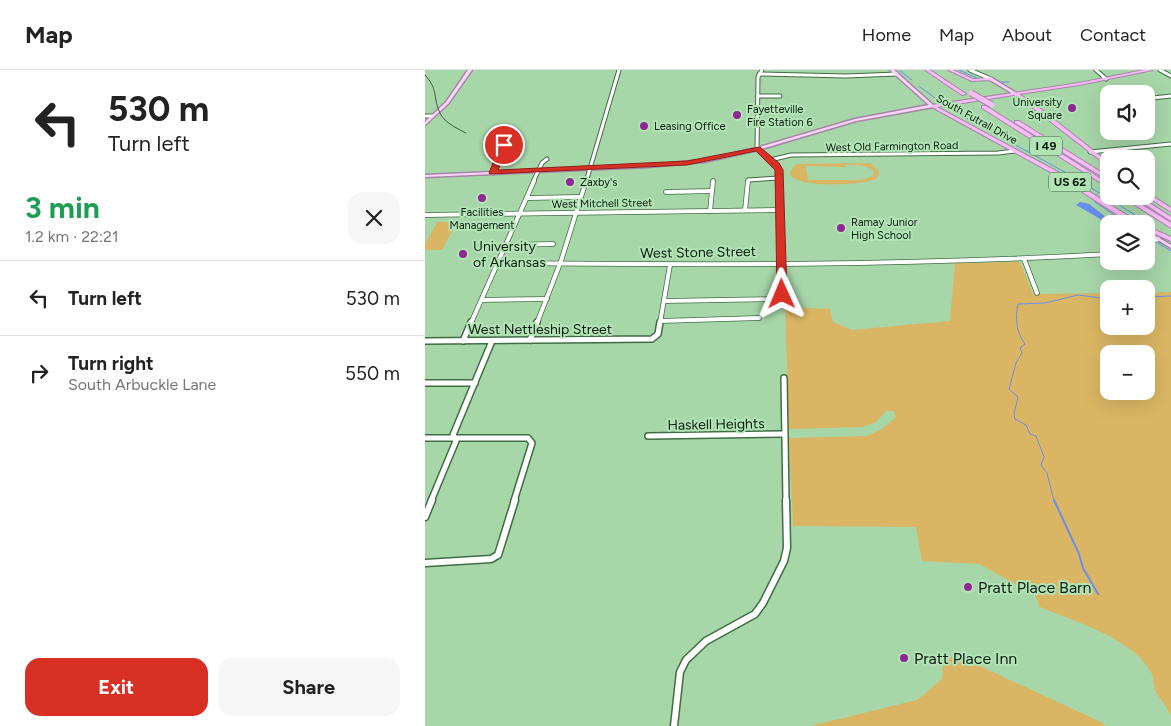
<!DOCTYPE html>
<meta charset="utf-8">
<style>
:root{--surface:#fff;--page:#f6f6f6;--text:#222;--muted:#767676;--line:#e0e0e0;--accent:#d93025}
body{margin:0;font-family:Figtree,sans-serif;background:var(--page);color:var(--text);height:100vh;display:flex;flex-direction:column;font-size:19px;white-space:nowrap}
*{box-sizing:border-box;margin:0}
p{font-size:16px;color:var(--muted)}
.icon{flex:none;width:28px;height:28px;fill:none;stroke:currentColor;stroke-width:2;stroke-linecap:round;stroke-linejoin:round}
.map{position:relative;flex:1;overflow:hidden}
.sheet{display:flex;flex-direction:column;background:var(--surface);width:425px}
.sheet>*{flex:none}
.banner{background:#fff;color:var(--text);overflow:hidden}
.buttons{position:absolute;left:675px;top:15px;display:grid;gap:10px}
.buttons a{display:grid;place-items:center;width:55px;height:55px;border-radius:10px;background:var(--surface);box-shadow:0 5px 20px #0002;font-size:25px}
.pin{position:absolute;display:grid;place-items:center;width:42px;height:42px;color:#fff;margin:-21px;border:2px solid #fff;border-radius:50%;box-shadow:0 1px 5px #0007}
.me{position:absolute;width:55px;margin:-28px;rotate:359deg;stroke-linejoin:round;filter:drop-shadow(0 0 4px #0008)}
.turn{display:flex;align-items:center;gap:18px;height:105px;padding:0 25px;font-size:22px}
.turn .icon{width:65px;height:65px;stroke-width:2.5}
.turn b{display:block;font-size:35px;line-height:42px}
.round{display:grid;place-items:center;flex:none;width:52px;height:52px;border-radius:15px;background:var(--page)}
.summary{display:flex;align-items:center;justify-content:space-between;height:85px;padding:0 25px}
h1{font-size:30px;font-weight:700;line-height:38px;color:#1e9e55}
.primary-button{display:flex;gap:10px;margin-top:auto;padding:10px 25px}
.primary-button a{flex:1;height:58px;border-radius:15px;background:var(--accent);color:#fff;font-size:20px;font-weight:700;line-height:58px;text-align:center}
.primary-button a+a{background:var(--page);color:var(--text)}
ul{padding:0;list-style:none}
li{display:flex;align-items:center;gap:15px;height:75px;padding:0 25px;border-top:1px solid var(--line)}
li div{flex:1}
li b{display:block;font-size:19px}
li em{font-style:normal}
header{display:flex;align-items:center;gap:30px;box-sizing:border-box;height:70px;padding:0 25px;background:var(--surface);border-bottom:1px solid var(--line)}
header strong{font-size:24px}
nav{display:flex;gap:28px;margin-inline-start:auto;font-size:18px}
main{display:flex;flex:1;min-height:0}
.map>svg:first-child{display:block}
</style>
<header>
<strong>Map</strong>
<nav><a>Home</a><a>Map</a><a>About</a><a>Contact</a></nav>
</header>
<main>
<section class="sheet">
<div class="banner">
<div class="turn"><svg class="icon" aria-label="left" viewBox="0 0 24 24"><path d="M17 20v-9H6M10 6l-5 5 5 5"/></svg><div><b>530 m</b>Turn left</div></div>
</div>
<div class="summary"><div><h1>3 min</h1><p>1.2 km · 22:21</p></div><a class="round"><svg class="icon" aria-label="close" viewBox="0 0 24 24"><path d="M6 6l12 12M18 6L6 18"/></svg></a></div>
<ul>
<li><svg class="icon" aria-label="left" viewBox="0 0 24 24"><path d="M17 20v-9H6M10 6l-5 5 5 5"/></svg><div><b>Turn left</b></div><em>530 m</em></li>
<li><svg class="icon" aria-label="right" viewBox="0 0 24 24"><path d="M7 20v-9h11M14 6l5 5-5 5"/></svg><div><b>Turn right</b><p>South Arbuckle Lane</p></div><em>550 m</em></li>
</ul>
<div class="primary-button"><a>Exit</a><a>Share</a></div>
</section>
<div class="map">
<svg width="746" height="656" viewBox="0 0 746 656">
<rect width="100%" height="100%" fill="#a7d6a9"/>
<g fill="#dab664" fill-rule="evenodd">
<path d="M445,93L453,100L454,104L451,109L441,112C426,114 371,119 364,103L371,94ZM436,95L447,99L449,103L448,106L437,110H381H383L381,96L419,97H423L419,95Z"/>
<path d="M12,152H32L17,180H0V174Z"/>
<path d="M595,192L608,224L684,223V256H721V223L746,222V646C743,637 737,632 732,624C727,617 730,608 726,602C706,567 650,552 615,537L610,525L554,494L497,491L491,457L368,456L364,368L441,366L457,359L471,347L468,341H461L451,352L438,357L364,359L360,233L381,238L405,239L408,252L427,260L525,251L530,193ZM684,284H721V321H684Z"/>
<path d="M529,584L678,653L680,656H385L492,630L517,609L518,595Z"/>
</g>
<path fill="#698eeb" d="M655,132L664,134L690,154H684L651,135Z"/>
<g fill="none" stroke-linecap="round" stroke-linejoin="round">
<g stroke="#698eeb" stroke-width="1">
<path d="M474,0L487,10"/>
<path d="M534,0L554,9"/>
<path d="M574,12H584"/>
<path d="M494,16L510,28"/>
<path d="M525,39L647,106L728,156"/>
<path d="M677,129L682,128"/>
<path d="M670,132L703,154"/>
<path d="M721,166L725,168"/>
<path d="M733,173L746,181"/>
<path d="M721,227L746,226"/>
<path d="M629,431L622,403L616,395L619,387L611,366L605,364L601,355L590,349L589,344L593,327L584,319L591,293L597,283L595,278L600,274C591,262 590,248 593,234L620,233L653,225L684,229"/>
</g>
<path stroke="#698eeb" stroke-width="2" d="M629,430L654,484L658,498L673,524"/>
<defs>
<g id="minor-far3">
<path d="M337,0L333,7L332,79L352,95L354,112"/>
<path d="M545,0L566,9"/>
<path d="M671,0L681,9"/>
<path d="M735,0L746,6"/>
<path d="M334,4L421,6L472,4"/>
<path d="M333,26H355"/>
<path d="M728,28L746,26"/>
<path d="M0,46H7"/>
<path d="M665,82L746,74"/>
<path d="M345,90L366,85L573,83L590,81"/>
<path d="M68,103L79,75"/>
<path d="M108,112L117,93L122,89"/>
<path d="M161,112L194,0"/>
<path d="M323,112V110L354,108"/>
</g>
<g id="minor-far2">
<path d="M241,122L287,121"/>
<path d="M102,128L155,127"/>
<path d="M320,140L323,111"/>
<path d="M285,141L288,111"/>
<path d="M0,145L355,140"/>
<path d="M721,173L733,169"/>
<path d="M81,175L128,174"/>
<path d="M599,189L612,223"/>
<path d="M72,193C276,195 480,196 684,184"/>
<path d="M57,230L122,229"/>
<path d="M239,231L357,229L354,111"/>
<path d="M235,251L334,248"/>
<path d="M46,253L109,111"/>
<path d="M112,253L136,191L161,111"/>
<path d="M235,253L245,195"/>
</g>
<g id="minor-far1">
<path d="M105,270L112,252"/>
<path d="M0,271L227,269L233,264L235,252"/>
<path d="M38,271L46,252"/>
<path d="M359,308L361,431"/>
<path d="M0,313H50"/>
<path d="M223,366L359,364"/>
<path d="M0,368H103L107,373L89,431"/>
<path d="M6,431L31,371L28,365L67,271"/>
</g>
<g id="minor">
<path d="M0,447L7,430"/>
<path d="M0,493L66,489L73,485L90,430"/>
<path d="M249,656L255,602L261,590L281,571L330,544L338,533L359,491L362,478L361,430"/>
</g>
<g id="major">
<path d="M43,0H47L23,34L0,55V52L21,32Z"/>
<path d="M465,0H469L508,35V37L431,51L333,80L279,92L223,97L0,107V105L223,95L279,90L331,78L430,49L504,35Z"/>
<path d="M565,8H567L593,24L590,25L565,10Z"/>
<path d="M721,160L746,175V178L721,163Z"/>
</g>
<g id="highway">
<path d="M500,0H505L541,24L537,25Z"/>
<path d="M523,0H528L548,9L566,8L568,9L566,10L547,11Z"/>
<path d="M719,0H728L654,15L594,24L612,36L684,93V97L608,38L589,25L512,37L633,102L716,154H708L696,147L629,104L505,36L507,35L654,13Z"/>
<path d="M557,36H561L684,114V118L557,38Z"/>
<path d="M590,51H594L684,107V111L590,53Z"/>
<path d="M721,122L746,138V142L721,126Z"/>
<path d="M696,126H703L746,153V158Z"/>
<path d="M707,126H714L746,147V151Z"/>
<path d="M721,156L746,167V171L721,160Z"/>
</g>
</defs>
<use href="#minor-far3" stroke="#416d45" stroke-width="5"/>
<use href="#minor-far2" stroke="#416d45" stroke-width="5.5"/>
<use href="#minor-far1" stroke="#416d45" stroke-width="8"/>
<use href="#minor" stroke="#416d45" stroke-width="9"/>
<use href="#major" stroke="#a685a7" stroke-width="3"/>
<use href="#highway" stroke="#a685a7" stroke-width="2"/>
<use href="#minor-far3" stroke="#fff" stroke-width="3"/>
<use href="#minor-far2" stroke="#fff" stroke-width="4"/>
<use href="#minor-far1" stroke="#fff" stroke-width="5"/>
<use href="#minor" stroke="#fff" stroke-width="6"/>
<use href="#major" fill="#fcd7fc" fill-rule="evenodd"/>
<use href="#highway" fill="#fabdfa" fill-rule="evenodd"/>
<path stroke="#415d43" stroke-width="1" d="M0,5C13,19 8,26 14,41C18,52 31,58 41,63"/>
<defs>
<path id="highway-bridge" d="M546,23L567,35"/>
</defs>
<use href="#highway-bridge" stroke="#a685a7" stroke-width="7" stroke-linecap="butt"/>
<use href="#highway-bridge" stroke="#fabdfa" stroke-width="5"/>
</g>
<path fill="#d93025" stroke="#8d1f18" d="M79,72L83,75L73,100L262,91L335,77L354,93L358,100L362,224L357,227L352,224L350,100L331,81L262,95L65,104L64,103L75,75Z"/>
<g fill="#8d2a91" stroke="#b3e4b6" stroke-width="2">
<circle cx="647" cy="38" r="5"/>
<circle cx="312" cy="45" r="5"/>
<circle cx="219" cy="56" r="5"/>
<circle cx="145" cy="112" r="5"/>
<circle cx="57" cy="128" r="5"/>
<circle cx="416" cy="158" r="5"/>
<circle cx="38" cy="184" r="5"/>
<circle cx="543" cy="517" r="5"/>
<circle cx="479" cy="588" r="5"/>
</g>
<g text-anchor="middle" stroke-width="4" stroke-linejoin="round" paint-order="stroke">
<g font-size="11" fill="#0b1d0d" stroke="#b3e4b6" text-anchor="start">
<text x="637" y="36" text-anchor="end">University<tspan x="637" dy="13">Square</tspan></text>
<text x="322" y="43">Fayetteville<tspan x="322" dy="13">Fire Station 6</tspan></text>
<text x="229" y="60">Leasing Office</text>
<text x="155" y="116">Zaxby's</text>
<text x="57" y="146" text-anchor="middle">Facilities<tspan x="57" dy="13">Management</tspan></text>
<text x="426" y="156">Ramay Junior<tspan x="426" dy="13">High School</tspan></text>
</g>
<g font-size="11" fill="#0b1d0d" stroke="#b3e4b6">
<text transform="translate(552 49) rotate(29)" y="4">South Futrall Drive</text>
<text transform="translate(467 76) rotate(-1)" y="4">West Old Farmington Road</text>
<text transform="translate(177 133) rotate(-1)" y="4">West Mitchell Street</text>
</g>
<g fill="#b3e4b6" stroke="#3d5940" stroke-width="1">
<rect x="605" y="66.5" width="32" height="19" rx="4"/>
<rect x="624" y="102.5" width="42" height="19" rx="4"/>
</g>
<g font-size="12" font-weight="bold" fill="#0b1d0d">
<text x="621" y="80">I 49</text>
<text x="645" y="116">US 62</text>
</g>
<g font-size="14" fill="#0b1d0d" stroke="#b3e4b6" text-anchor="start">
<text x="48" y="181">University<tspan x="48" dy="16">of Arkansas</tspan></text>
</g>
<g font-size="14" fill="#0b1d0d" stroke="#b3e4b6">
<text transform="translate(273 182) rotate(-1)" y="5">West Stone Street</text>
<text x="115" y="264">West Nettleship Street</text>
<text transform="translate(291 354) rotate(-1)" y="5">Haskell Heights</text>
</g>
<g font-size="16" fill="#0b1d0d" stroke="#b3e4b6" text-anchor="start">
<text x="553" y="523">Pratt Place Barn</text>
<text x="489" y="594">Pratt Place Inn</text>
</g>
</g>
</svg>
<div class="buttons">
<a><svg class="icon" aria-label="sound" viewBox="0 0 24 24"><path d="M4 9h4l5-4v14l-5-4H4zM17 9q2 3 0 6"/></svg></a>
<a><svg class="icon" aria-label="search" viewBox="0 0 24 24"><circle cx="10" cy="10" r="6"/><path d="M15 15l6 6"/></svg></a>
<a><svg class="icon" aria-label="layers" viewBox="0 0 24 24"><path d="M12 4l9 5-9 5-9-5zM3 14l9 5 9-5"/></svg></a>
<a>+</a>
<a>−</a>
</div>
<div class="pin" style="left:79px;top:75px;background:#d93025"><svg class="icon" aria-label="arrive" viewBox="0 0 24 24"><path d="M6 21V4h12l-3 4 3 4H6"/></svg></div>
<svg class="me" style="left:357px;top:224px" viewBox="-20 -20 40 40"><path d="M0-17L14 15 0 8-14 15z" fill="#d93025" stroke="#fff" stroke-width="4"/></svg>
</div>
</main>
